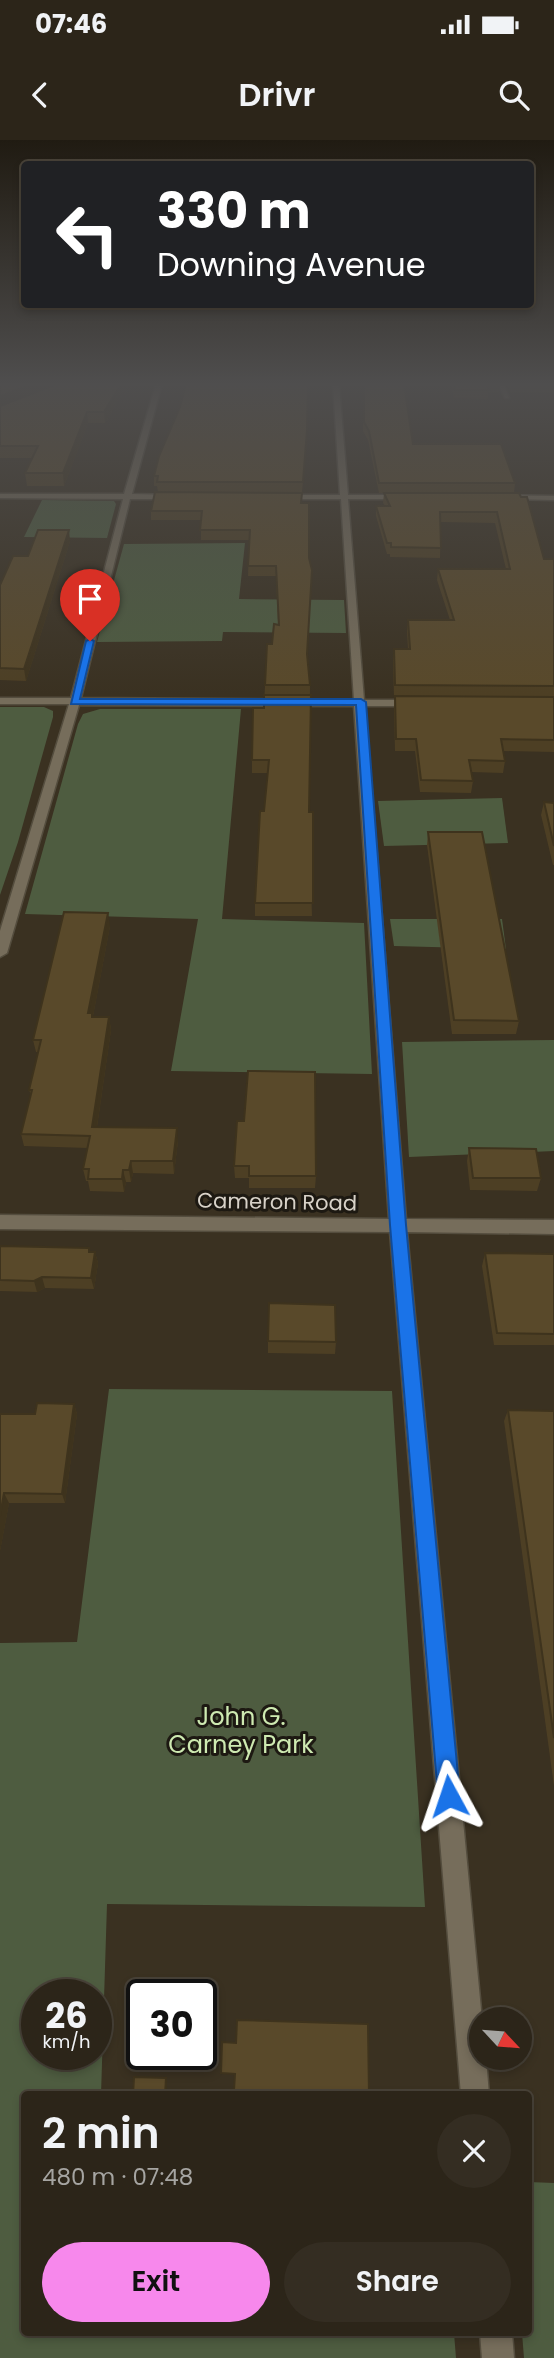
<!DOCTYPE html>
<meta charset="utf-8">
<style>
:root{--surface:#2c2519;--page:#342d22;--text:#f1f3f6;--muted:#a6a5a2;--line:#484238;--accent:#f788ec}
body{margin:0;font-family:Poppins,sans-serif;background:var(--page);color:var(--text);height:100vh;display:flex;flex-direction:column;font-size:26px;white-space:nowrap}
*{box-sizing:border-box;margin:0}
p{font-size:23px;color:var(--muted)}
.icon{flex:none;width:38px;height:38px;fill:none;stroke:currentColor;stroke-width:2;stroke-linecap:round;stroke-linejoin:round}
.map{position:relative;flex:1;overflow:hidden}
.panel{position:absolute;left:21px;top:1951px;width:511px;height:245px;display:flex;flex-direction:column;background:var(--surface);border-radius:7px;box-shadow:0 4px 10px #0003,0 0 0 2px var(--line)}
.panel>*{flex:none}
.top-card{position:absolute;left:21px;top:21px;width:513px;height:147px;border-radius:7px;box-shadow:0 4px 10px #0003,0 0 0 2px var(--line);background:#202124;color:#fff;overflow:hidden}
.needle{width:46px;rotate:116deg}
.fabs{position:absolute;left:469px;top:1867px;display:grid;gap:14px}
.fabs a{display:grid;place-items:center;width:63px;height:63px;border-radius:50%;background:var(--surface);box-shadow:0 4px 10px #0003,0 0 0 2px var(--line);font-size:35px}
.speed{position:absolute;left:21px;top:1839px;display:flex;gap:14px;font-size:35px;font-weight:700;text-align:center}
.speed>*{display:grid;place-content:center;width:91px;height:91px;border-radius:50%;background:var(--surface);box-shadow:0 4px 10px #0003,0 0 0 2px var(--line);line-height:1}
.speed small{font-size:18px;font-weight:400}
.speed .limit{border:4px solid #111;border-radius:10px;background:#fff;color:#111}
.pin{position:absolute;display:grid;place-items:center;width:60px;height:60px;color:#fff;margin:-72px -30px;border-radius:50% 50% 50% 0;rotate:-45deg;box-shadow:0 0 7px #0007}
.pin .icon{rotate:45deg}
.me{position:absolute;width:77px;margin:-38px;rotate:355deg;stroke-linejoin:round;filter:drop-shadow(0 0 5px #0008)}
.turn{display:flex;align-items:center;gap:24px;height:147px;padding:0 21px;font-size:32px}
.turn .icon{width:91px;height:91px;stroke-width:2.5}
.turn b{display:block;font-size:49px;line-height:60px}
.round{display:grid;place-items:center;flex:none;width:74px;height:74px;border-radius:37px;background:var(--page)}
.headline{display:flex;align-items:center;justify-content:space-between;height:119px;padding:0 21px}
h1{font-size:42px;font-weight:600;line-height:52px}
.button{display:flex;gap:14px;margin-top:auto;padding:14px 21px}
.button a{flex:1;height:80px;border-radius:42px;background:var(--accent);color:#111;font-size:28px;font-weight:600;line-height:80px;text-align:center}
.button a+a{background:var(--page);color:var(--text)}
.status{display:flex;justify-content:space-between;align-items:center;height:49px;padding:0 35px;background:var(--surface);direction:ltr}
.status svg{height:19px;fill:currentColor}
header{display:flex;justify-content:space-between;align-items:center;height:91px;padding:0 21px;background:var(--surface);font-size:32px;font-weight:600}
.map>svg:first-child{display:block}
</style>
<div class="status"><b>07:46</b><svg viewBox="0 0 49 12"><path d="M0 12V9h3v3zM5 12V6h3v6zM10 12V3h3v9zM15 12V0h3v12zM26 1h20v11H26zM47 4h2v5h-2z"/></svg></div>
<header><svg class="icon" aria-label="back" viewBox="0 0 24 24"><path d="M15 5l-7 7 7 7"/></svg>Drivr<svg class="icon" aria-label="search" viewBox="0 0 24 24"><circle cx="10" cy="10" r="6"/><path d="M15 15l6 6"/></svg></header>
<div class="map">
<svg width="554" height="2218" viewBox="0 0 554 2218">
<rect width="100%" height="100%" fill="#3a3121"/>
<g fill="#4e5c40" fill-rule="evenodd">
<path d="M42,360L114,361L116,364L107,398L24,397Z"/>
<path d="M245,403L239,459L344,460L346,493L223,492L222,501L97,502L124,404Z"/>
<path d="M0,567H44L53,571V577L18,702L0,755Z"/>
<path d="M100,569H241L222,779L364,783L372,934L171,931L198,779L25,774L78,584L83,574Z"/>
<path d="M502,658L508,703L384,706L378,661Z"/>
<path d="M390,779H502L506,809L394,806Z"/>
<path d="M554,900V1011L409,1017L402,902Z"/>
<path d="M109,1249L392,1251L425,1767L107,1764L101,1955H24V2193H454L456,2218H0V1503L77,1502ZM37,1855H96V1914H37Z"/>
<path d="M529,2042L554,2043V2218H524L522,2193H528Z"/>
</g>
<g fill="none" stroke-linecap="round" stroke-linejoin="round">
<defs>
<g id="street">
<path d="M156,244H162L132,354L175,355L179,357L175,359H130L81,558L354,560L341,359H280L276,357L280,355H340L333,244H339L348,355H406L410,357L406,359H348L364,560H418L423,563L418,566H365L406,1079L554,1080V1094L407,1092L482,1880L481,1918H486L489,1955H461L390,1092L0,1089V1075L389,1079L354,566L79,565L7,813L0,817V791L69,564H0V558H71L123,359L0,358V354H124Z"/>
<path d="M498,244H504L509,258H505Z"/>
<path d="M501,355L554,356V360L504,359Z"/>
<path d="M480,2193H512L514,2218H482Z"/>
</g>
</defs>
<use href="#street" stroke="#544d3e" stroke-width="3"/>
<use href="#street" fill="#766d5b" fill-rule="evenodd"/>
</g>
<g fill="#4d3f24">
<path d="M0,244H128L105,283H88L64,346H27L25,333L32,318H0Z"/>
<path d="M363,244H404L413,304L515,343L514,353L544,419H554V612L503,611L505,621L503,633L471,632L473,641L471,653L420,652L415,611H395L394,568L395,557H394L393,520L394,509H408L407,491L408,480H450L437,440L438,429H506L495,383L441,382L440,418L390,417V414H387L376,376V366H385L383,363L384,353H414H379L368,300L363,291Z"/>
<path d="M451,244H500L499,252L488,253V259L454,258Z"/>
<path d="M506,244H554V252H510Z"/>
<path d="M307,300L302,352H158L157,346H154V336Z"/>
<path d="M301,363L308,517L310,545L309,672L312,776H255V763L268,633H252V620L264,568L265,545L272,504L278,485L276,436H248L249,400H201V380H151V371Z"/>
<path d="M70,401L26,541L0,540V445L28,416Z"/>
<path d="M544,662L554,663V725H553L541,675Z"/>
<path d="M428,692L519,881L516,894H452L427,705Z"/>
<path d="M110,786L93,876V877H109L111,890L97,987L178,1001L174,1034L133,1033L131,1042H126L124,1052L90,1051L88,1041H86L83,1029L88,1008L24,1006L21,994L31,955L29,950L38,912H36L33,900Z"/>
<path d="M237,981L316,1036L315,1048H249V1038H235L234,1026Z"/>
<path d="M469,1008L541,1038L537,1051L470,1050L467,1021Z"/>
<path d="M0,1106L89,1108L90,1112H95L98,1123L94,1149L45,1148L37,1152L0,1151Z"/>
<path d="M485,1113L554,1114V1205H494L482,1126Z"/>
<path d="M268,1201L336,1202L335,1214L268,1213Z"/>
<path d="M74,1264L77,1274L65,1363H9L0,1411V1274H35Z"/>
<path d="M508,1270L554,1271V1646L504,1281Z"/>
</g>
<g fill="#3e331d">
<path d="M33,244H64L0,268V256Z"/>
<path d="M121,244H128L105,283L104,272Z"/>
<path d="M87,272L88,283L64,346L63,333Z"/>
<path d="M69,390L70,401L26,541L24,529Z"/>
<path d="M108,773L110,786L93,876L94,886L88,873Z"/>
<path d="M109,877L111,890L95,1000L92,987Z"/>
<path d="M177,988L178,1001L174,1034L173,1021Z"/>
<path d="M131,1021L133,1033L131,1042L129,1030Z"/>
<path d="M123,1030L126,1042L124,1052L122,1039Z"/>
<path d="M95,1112L98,1123L94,1149L91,1138Z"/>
<path d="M42,1137L45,1148L37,1152L34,1141Z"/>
<path d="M74,1264L77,1274L65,1363L62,1354Z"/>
<path d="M4,1353L9,1363L0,1411V1376Z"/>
<path d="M166,1938H167L166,1955H165Z"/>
</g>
<g fill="#59492a" stroke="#3e331d" stroke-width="2">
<path d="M0,244H33L0,256Z"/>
<path d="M57,244H121L104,272H87L63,333H25L38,306H0V266Z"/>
<path d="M186,244H308L307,290L303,342H157L158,336H154L159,316L180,267Z"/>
<path d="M364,244H404L413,304H501L515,343H379L369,291L364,282Z"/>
<path d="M453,244H500H487L489,250H455Z"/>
<path d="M155,352L302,353L301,363H309V418L312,430L307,514L310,545H265L267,504H272L274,484L279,485L276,426H248L250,390H200L202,371H151Z"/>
<path d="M384,353H519L521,357H527L544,419H554V546L395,545L394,509H410L408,480H454L438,429H510L497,372H440L441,408L391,407V403H387L376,366H390Z"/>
<path d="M38,390H69L24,529L0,528V445L13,416H28Z"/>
<path d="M264,555H311L309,672H313V763H255L260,671H264L269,620H252L253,568H264Z"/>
<path d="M395,556L554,557V600L501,599L505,621L469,620L473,641L421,640L416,599H396Z"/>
<path d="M544,662L554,663V706Z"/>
<path d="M428,692H482L519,881L454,880Z"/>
<path d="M64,772L108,773L88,873H92V877H109L92,987L177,988L173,1021H131L129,1030H123L122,1039H88L89,1029H83L90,996L21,994L32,950H29L41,900H33Z"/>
<path d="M248,931L315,932L316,1036H249V1026H234L237,981H244Z"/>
<path d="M469,1008L536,1009L541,1038H473Z"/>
<path d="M0,1106L89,1108V1112H95L91,1138L42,1137L34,1141L0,1140Z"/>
<path d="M485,1113L554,1114V1194L497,1193Z"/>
<path d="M269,1163L335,1165L336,1202L268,1201Z"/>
<path d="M37,1263L74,1264L62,1354L4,1353L0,1376V1274H35Z"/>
<path d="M508,1270L554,1271V1598Z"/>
<path d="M237,1880L368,1884L369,1955H258V1950H234L235,1934L221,1933L222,1902L236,1903Z"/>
<path d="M134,1937L166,1938L165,1955H133Z"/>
</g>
<linearGradient id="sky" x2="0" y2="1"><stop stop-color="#201b12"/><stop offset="0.44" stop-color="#4f4e4e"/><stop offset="1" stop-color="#4f4e4e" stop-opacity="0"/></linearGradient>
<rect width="554" height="554" fill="url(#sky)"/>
<path fill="#1a73e8" stroke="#114b97" stroke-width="2" d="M90,499L94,501L80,559H361L366,562L406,1085L460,1656L457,1664L449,1667L441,1664L438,1656L390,1085L356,565L71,564L86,501Z"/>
<g text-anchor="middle" stroke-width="6" stroke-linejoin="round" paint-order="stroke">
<g font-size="21" fill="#d8d2c8" stroke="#1d1912">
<text transform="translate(277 1062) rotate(1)" y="7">Cameron Road</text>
</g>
<g font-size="24" fill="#ceeab1" stroke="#1d1912">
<text x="241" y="1585">John G.<tspan x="241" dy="28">Carney Park</tspan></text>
</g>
</g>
</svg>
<div class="fabs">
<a><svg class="needle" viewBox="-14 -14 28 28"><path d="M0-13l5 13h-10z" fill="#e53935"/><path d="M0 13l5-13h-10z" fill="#a6a5a2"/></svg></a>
</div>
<div class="speed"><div>26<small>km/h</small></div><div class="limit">30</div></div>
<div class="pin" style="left:90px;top:501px;background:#d93025"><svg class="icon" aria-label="arrive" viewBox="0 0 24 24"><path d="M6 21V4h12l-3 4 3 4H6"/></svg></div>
<svg class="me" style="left:449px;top:1656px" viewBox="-20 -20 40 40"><path d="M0-17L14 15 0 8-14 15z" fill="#1a73e8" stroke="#fff" stroke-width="4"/></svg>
<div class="top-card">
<div class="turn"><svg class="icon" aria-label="left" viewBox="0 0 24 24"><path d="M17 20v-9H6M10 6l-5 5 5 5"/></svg><div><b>330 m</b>Downing Avenue</div></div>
</div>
<section class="panel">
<div class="headline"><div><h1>2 min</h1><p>480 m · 07:48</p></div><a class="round"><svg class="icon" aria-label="close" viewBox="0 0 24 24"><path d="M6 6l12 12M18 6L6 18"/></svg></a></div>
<div class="button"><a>Exit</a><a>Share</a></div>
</section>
</div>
